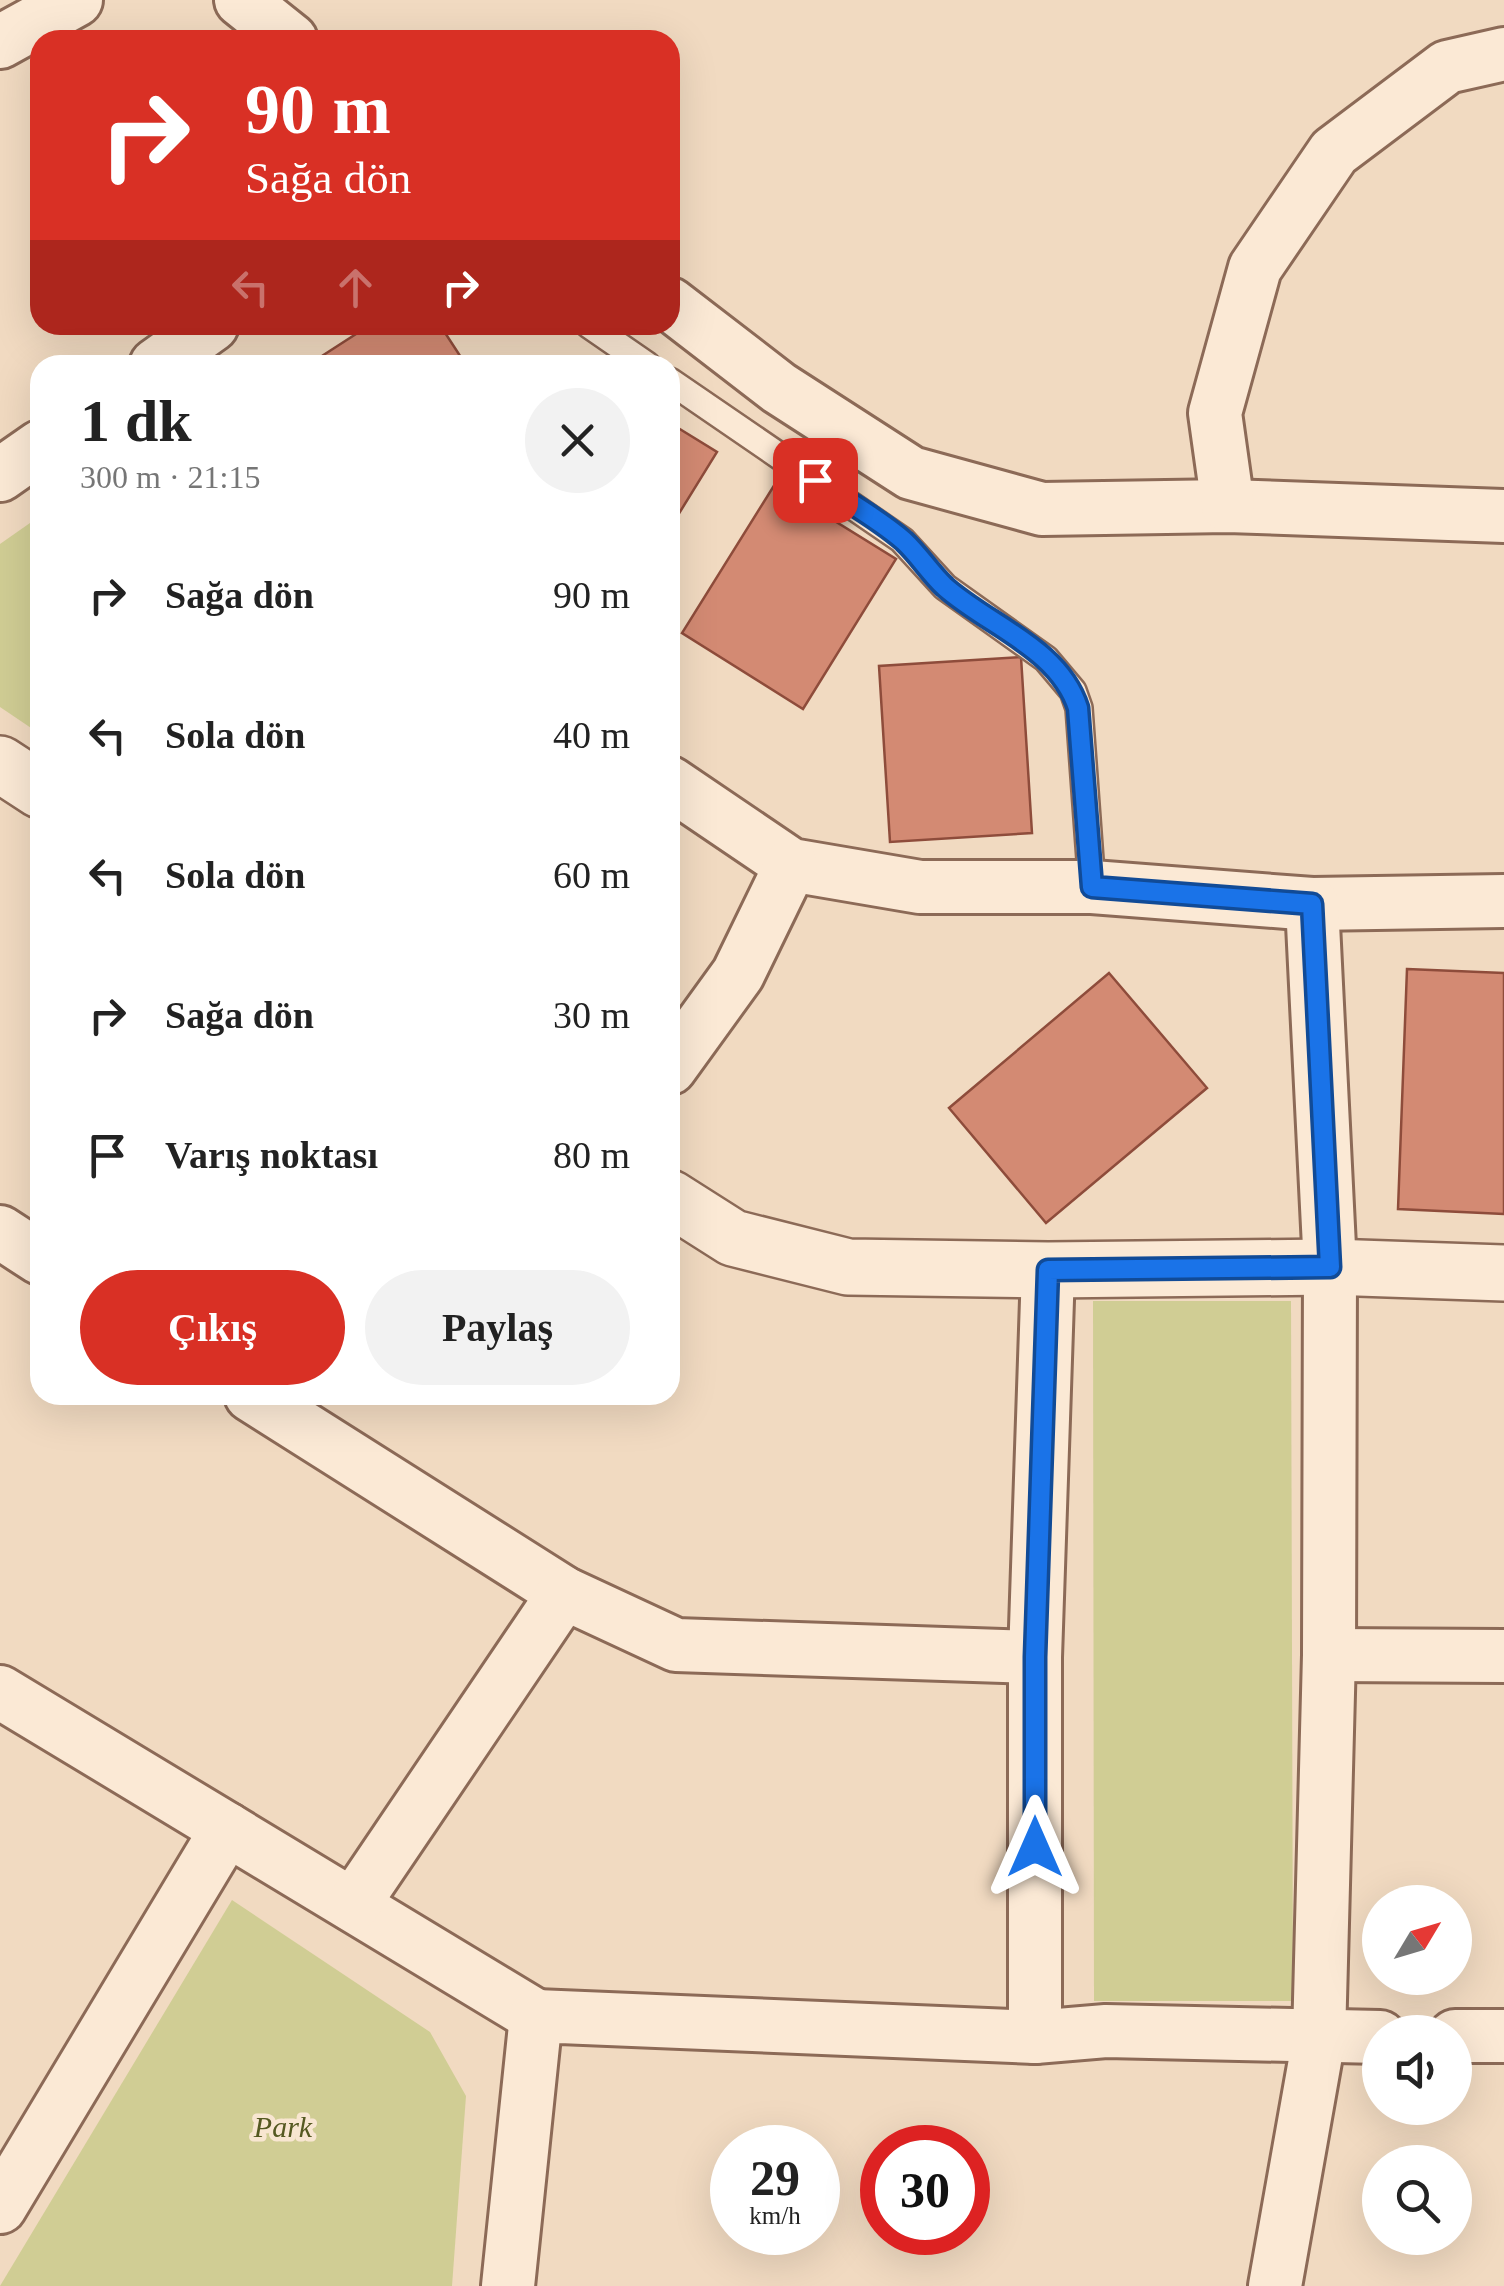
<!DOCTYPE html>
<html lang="tr">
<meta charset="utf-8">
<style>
:root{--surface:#fff;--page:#f2f2f2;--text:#222;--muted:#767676;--accent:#d93025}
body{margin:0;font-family:Georgia,serif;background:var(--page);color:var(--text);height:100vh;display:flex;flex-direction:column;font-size:38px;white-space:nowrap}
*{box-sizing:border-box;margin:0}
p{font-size:32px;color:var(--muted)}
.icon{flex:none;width:55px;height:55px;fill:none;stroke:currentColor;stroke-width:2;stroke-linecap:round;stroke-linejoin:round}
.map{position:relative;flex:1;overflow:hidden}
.drawer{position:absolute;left:30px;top:355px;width:650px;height:1050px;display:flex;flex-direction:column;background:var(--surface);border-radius:30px;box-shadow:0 10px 40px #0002}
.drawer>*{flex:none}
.banner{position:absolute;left:30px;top:30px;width:650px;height:305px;border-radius:30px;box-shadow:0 10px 40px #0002;background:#d93025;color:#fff;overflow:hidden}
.needle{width:65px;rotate:52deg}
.fabs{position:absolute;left:1362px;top:1885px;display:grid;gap:20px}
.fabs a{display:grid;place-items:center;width:110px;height:110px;border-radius:50%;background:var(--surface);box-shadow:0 10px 40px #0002;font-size:50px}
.speed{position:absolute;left:710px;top:2125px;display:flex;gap:20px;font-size:50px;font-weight:700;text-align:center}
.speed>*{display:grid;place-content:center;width:130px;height:130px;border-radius:50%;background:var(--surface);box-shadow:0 10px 40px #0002;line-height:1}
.speed small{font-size:25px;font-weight:400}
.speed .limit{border:15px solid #d22;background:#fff;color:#111}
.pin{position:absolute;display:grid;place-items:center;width:85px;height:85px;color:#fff;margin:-42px;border-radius:20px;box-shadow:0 5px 15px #0006}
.me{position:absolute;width:110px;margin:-55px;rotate:0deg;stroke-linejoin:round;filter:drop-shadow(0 0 8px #0008)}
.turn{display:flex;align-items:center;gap:35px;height:210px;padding:0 50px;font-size:45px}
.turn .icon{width:130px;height:130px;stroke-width:2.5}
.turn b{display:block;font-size:70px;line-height:85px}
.lanes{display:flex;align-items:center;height:95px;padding:0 50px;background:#0003;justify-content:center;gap:50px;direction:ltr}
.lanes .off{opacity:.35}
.round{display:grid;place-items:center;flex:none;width:105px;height:105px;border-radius:52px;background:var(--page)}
.head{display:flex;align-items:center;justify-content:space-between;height:170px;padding:0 50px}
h1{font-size:60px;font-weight:800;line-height:75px}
.cta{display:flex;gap:20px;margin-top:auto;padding:20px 50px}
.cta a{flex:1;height:115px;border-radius:60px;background:var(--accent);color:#fff;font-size:40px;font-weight:800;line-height:115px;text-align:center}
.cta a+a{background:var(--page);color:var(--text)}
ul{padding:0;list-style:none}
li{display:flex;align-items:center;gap:30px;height:140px;padding:0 50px}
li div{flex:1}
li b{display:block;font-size:38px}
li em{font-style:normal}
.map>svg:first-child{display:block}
</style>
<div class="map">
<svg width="1504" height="2286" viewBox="0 0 1504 2286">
<rect width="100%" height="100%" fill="#f1dac1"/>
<g fill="#d0cd94">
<path d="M40,516V734L0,707V544Z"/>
<path d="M1093,1301H1291L1293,2001H1094Z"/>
<path d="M232,1900L430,2032L466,2096L452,2286H0Z"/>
</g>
<g fill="#d38a73" stroke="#8e4c3b" stroke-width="2.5">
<path d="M370,325H440L466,365H308Z"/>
<path d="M670,423L717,452L670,528Z"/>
<path d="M775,484L896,559L803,709L682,633Z"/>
<path d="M1021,657L1032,833L890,842L879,666Z"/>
<path d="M1407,969L1504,973V1214L1398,1209Z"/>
<path d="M1109,973L1207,1088L1046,1223L949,1108Z"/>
</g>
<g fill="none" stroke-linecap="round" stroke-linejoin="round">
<defs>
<g id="service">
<path d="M589,325L647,365"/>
<path d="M670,381L902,540L945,587L1046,659L1073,691L1079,708L1092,887"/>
</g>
<g id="minor">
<path d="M241,0L291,40"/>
<path d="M0,42L76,0"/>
<path d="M670,304L779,388L911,473L1042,509L1228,506L1504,516"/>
<path d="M156,365L212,325"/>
<path d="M0,475L40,447"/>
<path d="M1228,506L1215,413L1255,268L1334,152L1447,67L1504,54"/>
<path d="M670,783L791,865L920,887H1092L1312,904L1504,901"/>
<path d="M670,1068L738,974L791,865"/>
<path d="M0,1232L40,1258"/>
<path d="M251,1395L564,1593L676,1645L1035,1657"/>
<path d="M1329,1655L1504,1656"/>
<path d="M0,1692L536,2016"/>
<path d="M353,1905L564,1593"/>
<path d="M1455,2036H1504"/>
<path d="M1035,2037V1657L1048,1270"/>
<path d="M0,2207L227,1829"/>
<path d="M508,2286L536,2016L1035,2037L1106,2031L1380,2037"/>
<path d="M1275,2286L1319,2038L1329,1655L1330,1267L1312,904"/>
</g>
<g id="tertiary">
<path d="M0,764L40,790"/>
<path d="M670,1198L733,1238L848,1267L1048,1270L1330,1267L1504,1273"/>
</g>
</defs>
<use href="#service" stroke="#8c6a57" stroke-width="30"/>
<use href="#minor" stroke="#8c6a57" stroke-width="58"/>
<use href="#tertiary" stroke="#8c6a57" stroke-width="60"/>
<use href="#service" stroke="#fbe9d5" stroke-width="25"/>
<use href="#minor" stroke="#fbe9d5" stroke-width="52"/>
<use href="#tertiary" stroke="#fbe9d5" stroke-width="55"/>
</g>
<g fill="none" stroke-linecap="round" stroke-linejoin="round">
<defs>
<path id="route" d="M815,480C844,500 878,518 904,541C919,555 930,573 945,587C989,626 1059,648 1078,708L1092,887L1312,904L1330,1267L1048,1270L1035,1657V1847"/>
</defs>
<use href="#route" stroke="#114b97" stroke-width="25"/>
<use href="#route" stroke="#1a73e8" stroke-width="18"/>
</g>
<g text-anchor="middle" stroke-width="9" stroke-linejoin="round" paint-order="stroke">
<g font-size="30" font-style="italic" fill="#555921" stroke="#f8e6d1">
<text x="283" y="2137">Park</text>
</g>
</g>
</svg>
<div class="fabs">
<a><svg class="needle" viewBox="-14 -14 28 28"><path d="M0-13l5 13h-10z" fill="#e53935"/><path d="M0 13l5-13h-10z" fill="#767676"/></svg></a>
<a><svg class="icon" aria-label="sound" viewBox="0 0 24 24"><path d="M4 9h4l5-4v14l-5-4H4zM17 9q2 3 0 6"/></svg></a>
<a><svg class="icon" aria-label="search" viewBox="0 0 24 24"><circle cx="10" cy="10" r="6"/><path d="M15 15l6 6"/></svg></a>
</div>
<div class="speed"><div>29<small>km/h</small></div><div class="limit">30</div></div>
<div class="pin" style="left:815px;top:480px;background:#d93025"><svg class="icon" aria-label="arrive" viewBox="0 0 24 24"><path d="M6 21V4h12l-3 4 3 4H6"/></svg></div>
<svg class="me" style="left:1035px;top:1847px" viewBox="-20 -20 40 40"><path d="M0-17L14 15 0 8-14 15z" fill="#1a73e8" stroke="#fff" stroke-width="4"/></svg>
<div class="banner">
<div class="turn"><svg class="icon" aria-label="right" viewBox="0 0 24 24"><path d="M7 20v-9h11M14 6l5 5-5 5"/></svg><div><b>90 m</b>Sağa dön</div></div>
<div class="lanes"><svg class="icon off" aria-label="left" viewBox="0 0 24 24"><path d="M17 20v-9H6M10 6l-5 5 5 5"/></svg><svg class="icon off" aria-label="ahead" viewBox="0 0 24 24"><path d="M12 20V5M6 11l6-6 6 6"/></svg><svg class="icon" aria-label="right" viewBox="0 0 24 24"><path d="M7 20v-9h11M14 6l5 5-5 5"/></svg></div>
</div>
<section class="drawer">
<div class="head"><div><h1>1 dk</h1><p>300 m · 21:15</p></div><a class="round"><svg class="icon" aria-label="close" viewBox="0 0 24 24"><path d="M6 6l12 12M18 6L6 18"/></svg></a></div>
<ul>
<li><svg class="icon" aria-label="right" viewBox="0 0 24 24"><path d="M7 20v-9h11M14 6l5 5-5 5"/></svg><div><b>Sağa dön</b></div><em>90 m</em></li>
<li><svg class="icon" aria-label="left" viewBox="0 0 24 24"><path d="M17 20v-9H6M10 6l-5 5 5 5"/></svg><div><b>Sola dön</b></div><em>40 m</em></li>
<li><svg class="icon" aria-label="left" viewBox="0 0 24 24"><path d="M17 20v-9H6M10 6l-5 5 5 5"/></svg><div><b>Sola dön</b></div><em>60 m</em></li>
<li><svg class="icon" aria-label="right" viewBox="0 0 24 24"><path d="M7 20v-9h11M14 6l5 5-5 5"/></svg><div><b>Sağa dön</b></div><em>30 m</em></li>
<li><svg class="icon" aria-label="arrive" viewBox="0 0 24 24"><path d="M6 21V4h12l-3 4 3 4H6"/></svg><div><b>Varış noktası</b></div><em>80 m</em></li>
</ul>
<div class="cta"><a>Çıkış</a><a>Paylaş</a></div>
</section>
</div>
